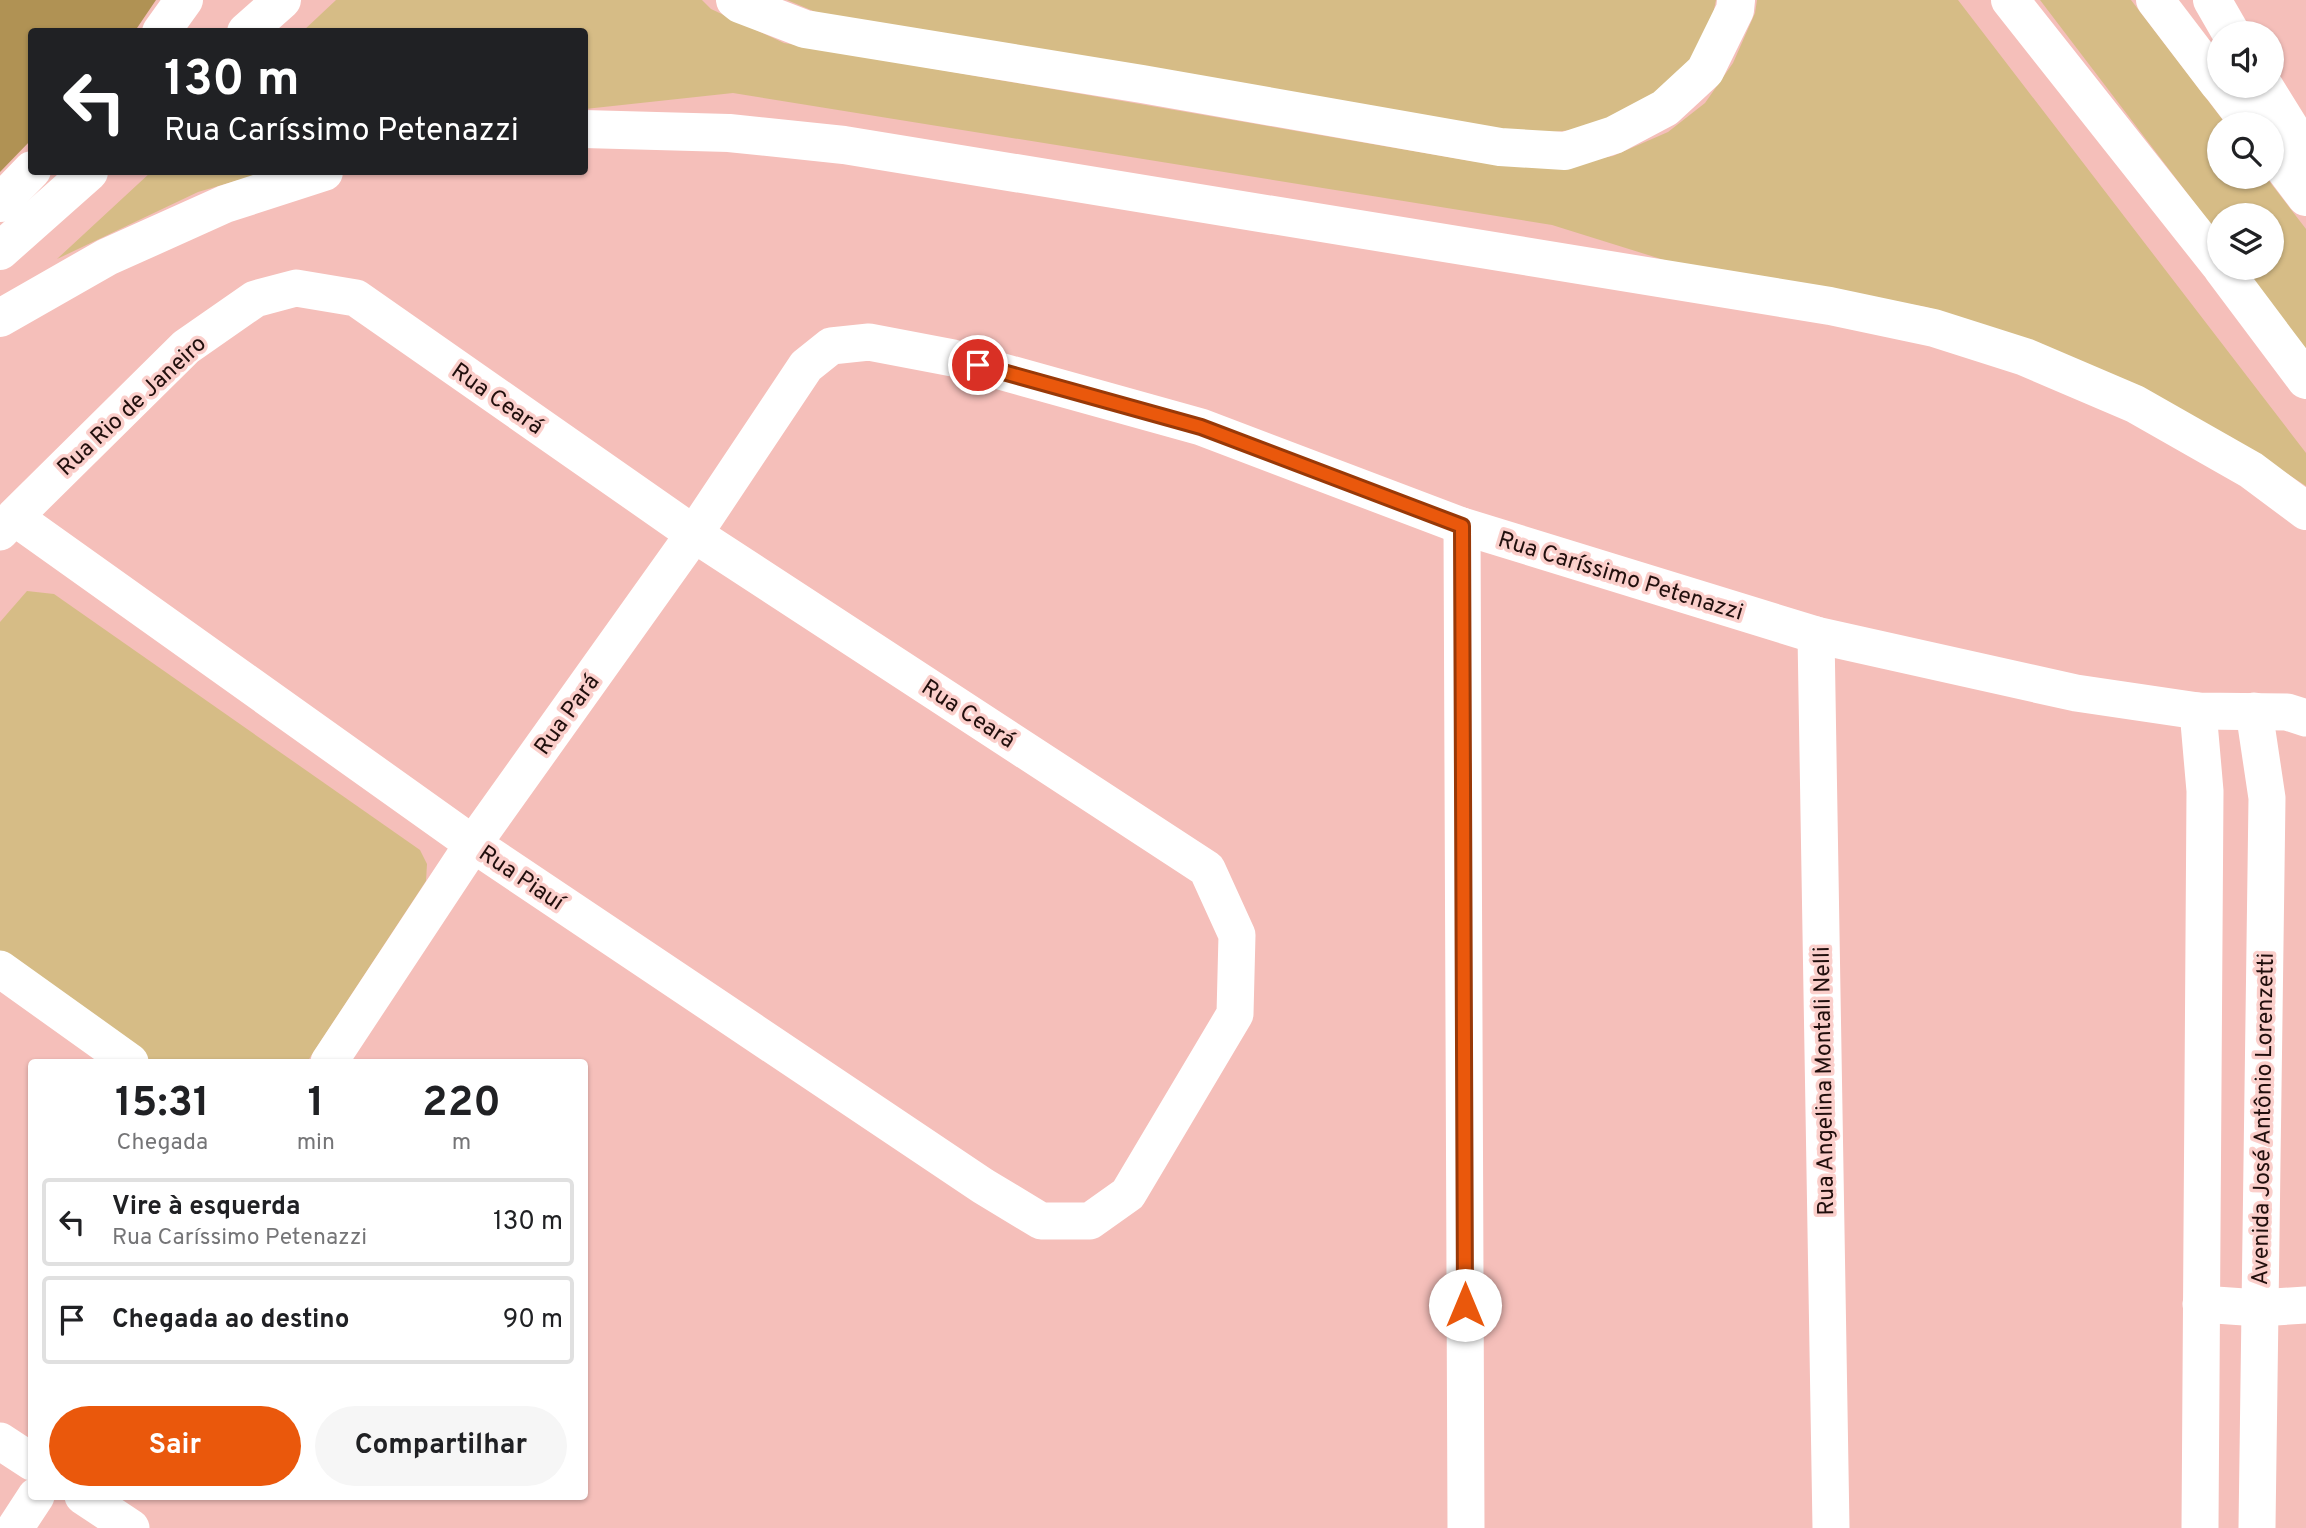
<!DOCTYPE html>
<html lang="pt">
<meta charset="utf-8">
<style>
:root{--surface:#fff;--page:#f6f6f6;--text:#202124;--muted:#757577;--line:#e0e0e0;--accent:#ea580c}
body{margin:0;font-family:Overpass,sans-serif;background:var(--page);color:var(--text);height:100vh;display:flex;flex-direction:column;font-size:26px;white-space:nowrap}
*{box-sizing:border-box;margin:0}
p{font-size:23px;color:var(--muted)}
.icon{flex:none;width:38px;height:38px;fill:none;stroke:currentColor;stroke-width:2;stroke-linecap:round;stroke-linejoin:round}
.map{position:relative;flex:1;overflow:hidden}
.details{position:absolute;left:28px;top:1059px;width:560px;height:441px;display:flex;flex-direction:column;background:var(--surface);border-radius:7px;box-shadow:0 2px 5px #0004}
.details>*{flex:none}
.hud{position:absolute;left:28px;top:28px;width:560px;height:147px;border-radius:7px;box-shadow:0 2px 5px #0004;background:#202124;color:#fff;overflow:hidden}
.fabs{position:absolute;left:2207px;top:21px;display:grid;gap:14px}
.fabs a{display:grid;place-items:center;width:77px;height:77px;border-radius:50%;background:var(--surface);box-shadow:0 2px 5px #0004;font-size:35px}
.pin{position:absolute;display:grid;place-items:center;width:60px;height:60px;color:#fff;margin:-30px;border:4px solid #fff;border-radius:50%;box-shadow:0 2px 7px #0007}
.me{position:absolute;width:77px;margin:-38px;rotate:0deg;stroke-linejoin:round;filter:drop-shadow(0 0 5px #0008)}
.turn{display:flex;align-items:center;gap:24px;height:147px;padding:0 21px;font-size:32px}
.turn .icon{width:91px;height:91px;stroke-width:2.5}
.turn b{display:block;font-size:49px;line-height:60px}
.eta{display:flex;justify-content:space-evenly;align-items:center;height:119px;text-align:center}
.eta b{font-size:42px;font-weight:700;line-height:49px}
.action{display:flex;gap:14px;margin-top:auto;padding:14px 21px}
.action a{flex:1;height:80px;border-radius:42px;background:var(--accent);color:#fff;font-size:28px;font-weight:700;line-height:80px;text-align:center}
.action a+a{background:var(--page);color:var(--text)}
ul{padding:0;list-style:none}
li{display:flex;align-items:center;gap:21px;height:88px;margin:0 14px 10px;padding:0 7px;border:4px solid var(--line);border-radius:7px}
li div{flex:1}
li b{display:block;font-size:26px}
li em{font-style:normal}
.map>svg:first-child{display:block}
</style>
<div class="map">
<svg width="2306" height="1528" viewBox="0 0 2306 1528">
<rect width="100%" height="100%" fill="#f5bfba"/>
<g fill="#d6bc86">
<path d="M336,0H702L711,9L784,43L1471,161L1546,168L1613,156L1668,132L1705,103L1733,63L1755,13L1757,0H1958L2306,453V486L2231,437L2039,343L1926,307L1677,264L1552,225L733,93L585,109L584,32H302Z"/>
<path d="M787,0H1716L1709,34L1680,72L1642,109L1599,127L1526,135L818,13Z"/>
<path d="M2040,0H2131L2226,124H2219V177H2266L2306,229V349L2244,268H2272V215H2219V235Z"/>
<path d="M151,172H266L198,192L57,259Z"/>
<path d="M27,591L54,594L420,850L427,864L426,881L307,1062H153L0,957V622Z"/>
</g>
<path fill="#b09254" d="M0,0H156L135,31L32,32L31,140L0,172Z"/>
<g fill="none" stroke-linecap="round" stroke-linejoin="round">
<g stroke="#fff" stroke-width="37">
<path d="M1462,526L1466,1528"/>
<path d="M0,532L14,517L186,347L255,299L296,288L356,298L694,534L1207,869L1237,935L1235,1014L1128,1194L1090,1221H1041L983,1186L473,844L14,517"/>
<path d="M1816,635L1831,1528"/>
<path d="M2198,711L2205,791L2200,1528"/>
<path d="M2254,711L2267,798L2257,1528"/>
<path d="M0,969L130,1062"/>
<path d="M329,1062L473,844L694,534L806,366L831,346L869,342L953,358L1201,427L1462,526L1816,635L2076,693L2198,711L2287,712L2306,718"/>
<path d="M2201,1304L2259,1308L2306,1305"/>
<path d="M0,1441L32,1462"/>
<path d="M83,1496L131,1528"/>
<path d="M15,1528L36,1496"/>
</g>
<g stroke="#fff" stroke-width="38">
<path d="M246,32L282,0"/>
<path d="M0,251L89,172"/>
</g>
<g stroke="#fff" stroke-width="38">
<path d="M735,0L740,4L805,29L1142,84L1500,147L1565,151L1614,135L1665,108L1705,71L1735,10L1736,0"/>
<path d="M2010,0L2219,264"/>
<path d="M2155,0L2219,84"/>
<path d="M2212,0L2231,33"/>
<path d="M161,32L184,0"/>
<path d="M2221,86L2250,124"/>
<path d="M2264,86L2306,154"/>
<path d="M584,129L729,133L844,145L1830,306L1934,328L2025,357L2135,404L2251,470L2306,511"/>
<path d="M2272,152L2306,197"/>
<path d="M0,203L32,170"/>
<path d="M2222,268L2306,380"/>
<path d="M0,318L107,257L225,204L324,172"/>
</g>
</g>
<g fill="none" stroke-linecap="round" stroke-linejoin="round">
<defs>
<path id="route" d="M978,365L1201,427L1462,526L1465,1305"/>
</defs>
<use href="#route" stroke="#983908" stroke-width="18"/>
<use href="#route" stroke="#ea580c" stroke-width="12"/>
</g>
<g text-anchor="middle" stroke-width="7" stroke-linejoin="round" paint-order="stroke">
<g font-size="23" fill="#210f0d" stroke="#fbcfcb">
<text transform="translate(498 398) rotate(35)" y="8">Rua Ceará</text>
<text transform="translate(131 405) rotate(-43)" y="8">Rua Rio de Janeiro</text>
<text transform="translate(1621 575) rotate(17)" y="8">Rua Caríssimo Petenazzi</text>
<text transform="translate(969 713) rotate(33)" y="8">Rua Ceará</text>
<text transform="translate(566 714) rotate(-54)" y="8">Rua Pará</text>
<text transform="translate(522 877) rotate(34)" y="8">Rua Piauí</text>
<text transform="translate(1823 1081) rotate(-91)" y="8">Rua Angelina Montali Nelli</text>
<text transform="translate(2262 1119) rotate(-89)" y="8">Avenida José Antônio Lorenzetti</text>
</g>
</g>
</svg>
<div class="fabs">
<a><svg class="icon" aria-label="sound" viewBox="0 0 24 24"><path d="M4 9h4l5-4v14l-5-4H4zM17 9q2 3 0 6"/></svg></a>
<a><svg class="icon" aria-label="search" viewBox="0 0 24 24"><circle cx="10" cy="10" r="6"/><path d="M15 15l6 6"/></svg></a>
<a><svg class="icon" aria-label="layers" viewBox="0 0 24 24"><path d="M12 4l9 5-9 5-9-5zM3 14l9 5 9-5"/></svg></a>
</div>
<div class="pin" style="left:978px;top:365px;background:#d93025"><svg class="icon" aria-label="arrive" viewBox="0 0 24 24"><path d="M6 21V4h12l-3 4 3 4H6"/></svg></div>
<svg class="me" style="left:1465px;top:1305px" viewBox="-20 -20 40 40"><circle r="19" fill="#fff"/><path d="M0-13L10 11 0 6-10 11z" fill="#ea580c"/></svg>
<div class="hud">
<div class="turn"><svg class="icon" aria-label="left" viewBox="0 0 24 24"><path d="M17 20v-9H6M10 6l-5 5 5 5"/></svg><div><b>130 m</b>Rua Caríssimo Petenazzi</div></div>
</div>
<section class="details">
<div class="eta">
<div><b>15:31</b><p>Chegada</p></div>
<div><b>1</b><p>min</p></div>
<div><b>220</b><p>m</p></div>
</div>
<ul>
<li><svg class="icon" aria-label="left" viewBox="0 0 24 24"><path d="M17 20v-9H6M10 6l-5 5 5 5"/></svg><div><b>Vire à esquerda</b><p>Rua Caríssimo Petenazzi</p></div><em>130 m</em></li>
<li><svg class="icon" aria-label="arrive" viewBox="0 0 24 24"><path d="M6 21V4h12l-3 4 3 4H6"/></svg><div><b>Chegada ao destino</b></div><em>90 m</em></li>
</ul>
<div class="action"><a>Sair</a><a>Compartilhar</a></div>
</section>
</div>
